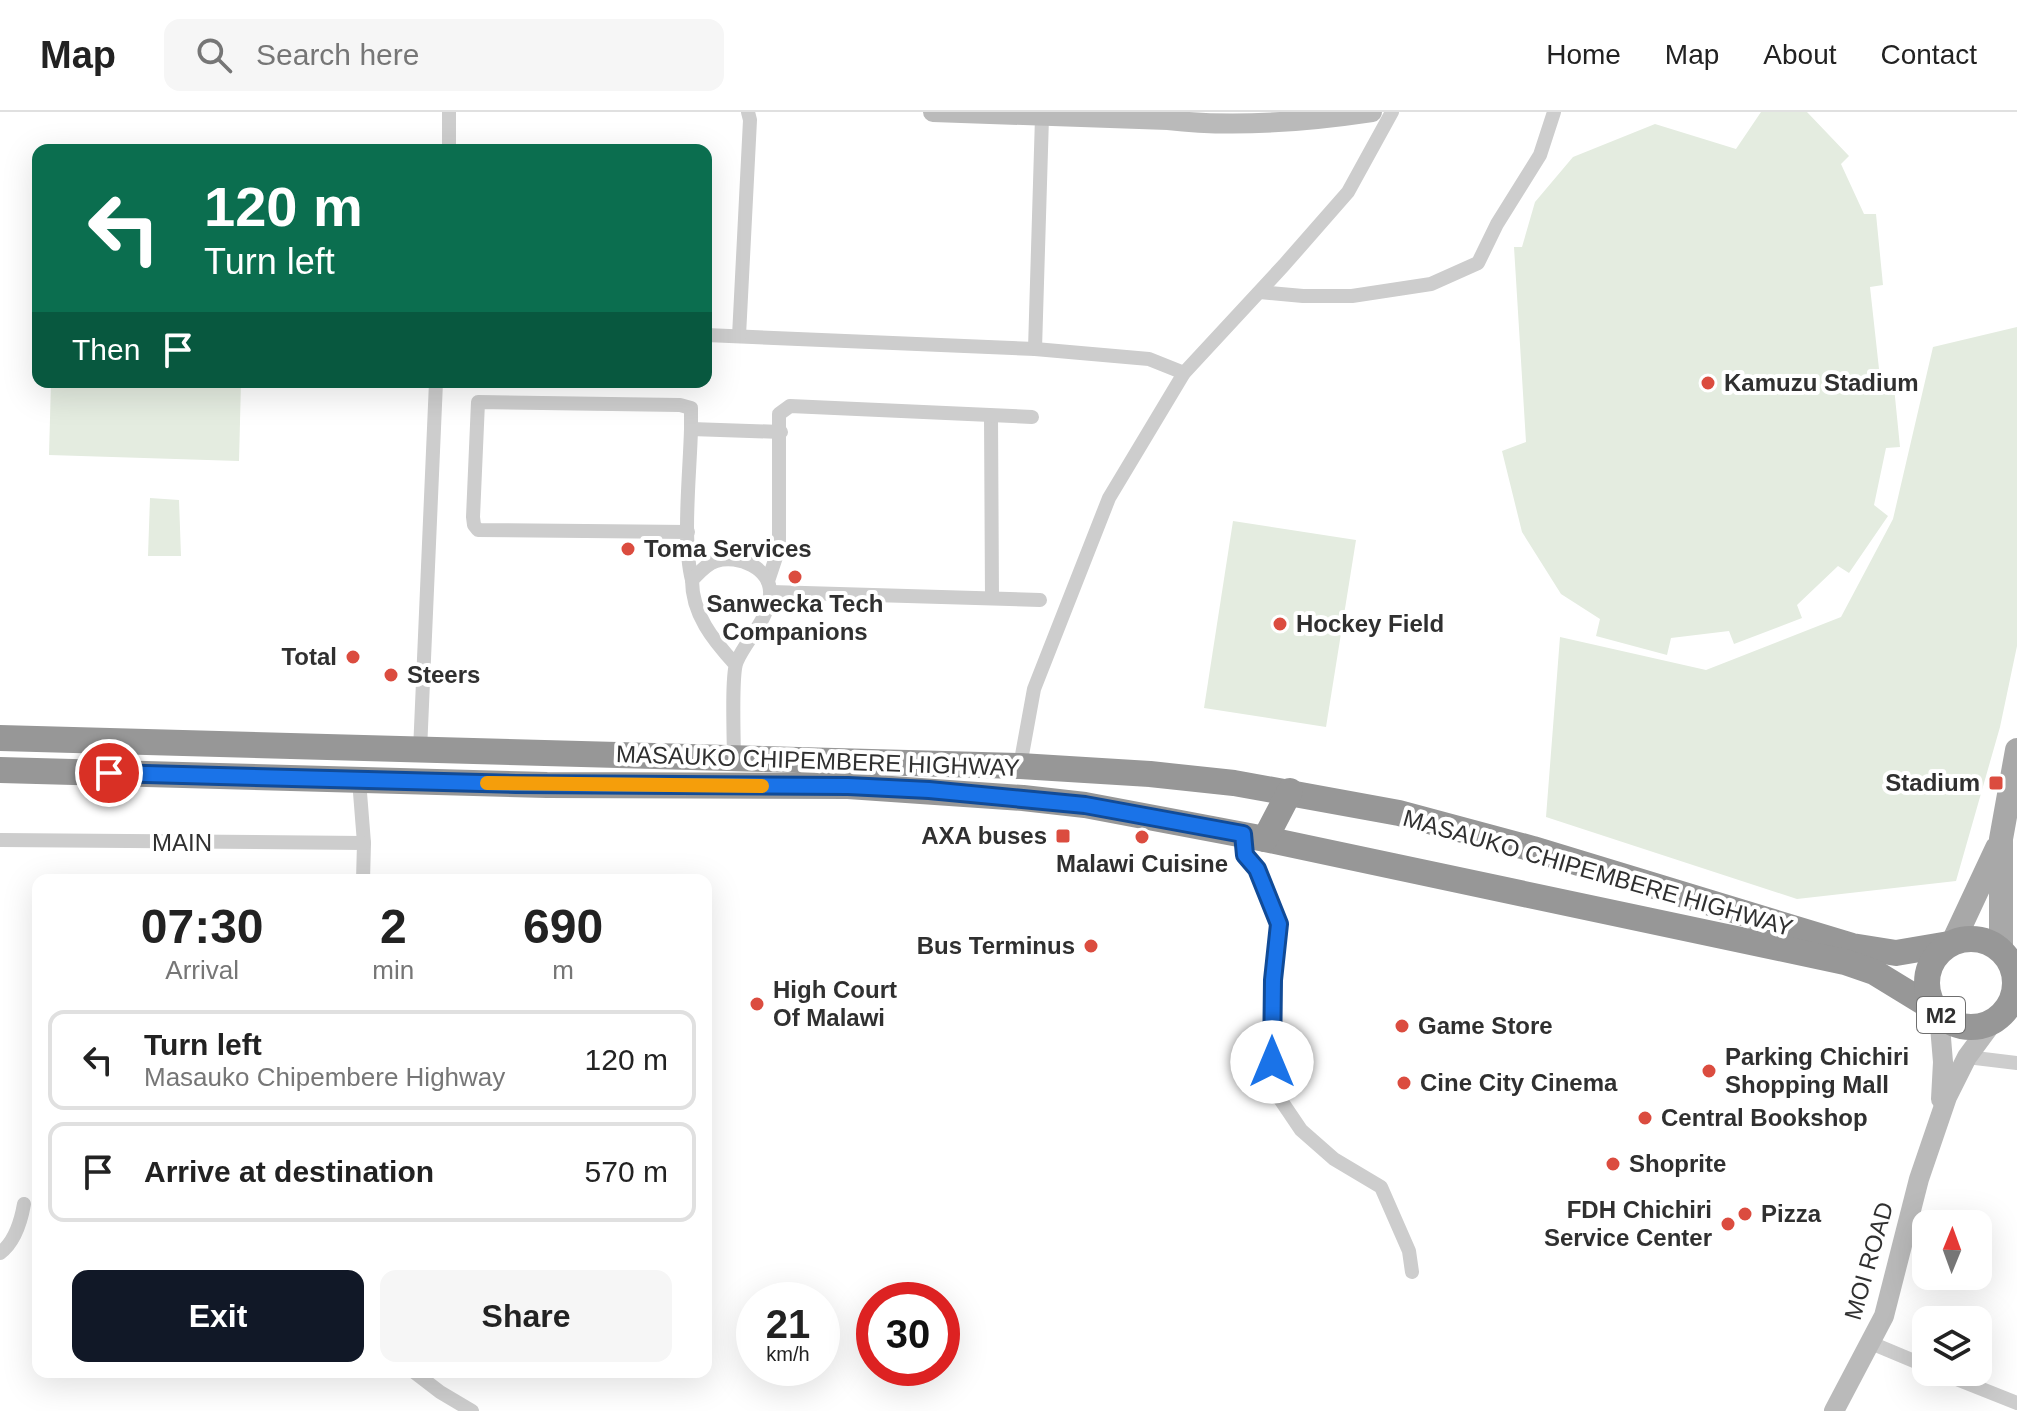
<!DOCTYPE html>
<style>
:root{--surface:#fff;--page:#f6f6f6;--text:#222;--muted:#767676;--line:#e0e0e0;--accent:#111827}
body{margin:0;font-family:Arial,sans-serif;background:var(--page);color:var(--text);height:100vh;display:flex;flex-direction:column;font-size:30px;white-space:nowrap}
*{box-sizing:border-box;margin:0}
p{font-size:26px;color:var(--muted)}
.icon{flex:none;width:44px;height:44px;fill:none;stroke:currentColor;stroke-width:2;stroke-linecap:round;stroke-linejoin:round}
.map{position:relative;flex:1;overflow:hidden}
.panel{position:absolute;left:32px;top:762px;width:680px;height:504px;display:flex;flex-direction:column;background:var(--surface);border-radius:16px;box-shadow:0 8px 32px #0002}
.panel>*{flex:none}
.top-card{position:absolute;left:32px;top:32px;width:680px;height:244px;border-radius:16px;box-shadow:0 8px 32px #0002;background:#0b6e4f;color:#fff;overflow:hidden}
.needle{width:52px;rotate:1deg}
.tools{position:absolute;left:1912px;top:1098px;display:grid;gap:16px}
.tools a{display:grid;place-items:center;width:80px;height:80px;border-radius:16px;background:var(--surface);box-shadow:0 8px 32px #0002;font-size:40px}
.speed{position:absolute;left:736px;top:1170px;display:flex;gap:16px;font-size:40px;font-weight:700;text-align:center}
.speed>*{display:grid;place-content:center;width:104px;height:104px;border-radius:50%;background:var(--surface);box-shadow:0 8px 32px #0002;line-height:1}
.speed small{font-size:20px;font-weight:400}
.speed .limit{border:12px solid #d22;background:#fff;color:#111}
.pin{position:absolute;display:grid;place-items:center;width:68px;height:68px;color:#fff;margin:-34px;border:4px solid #fff;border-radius:50%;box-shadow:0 2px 8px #0007}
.me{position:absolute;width:88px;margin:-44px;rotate:0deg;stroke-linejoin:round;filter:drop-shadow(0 0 6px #0008)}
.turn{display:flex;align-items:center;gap:28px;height:168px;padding:0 40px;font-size:36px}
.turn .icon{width:104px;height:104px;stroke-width:2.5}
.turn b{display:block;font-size:56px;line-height:68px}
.then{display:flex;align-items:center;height:76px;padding:0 40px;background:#0003;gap:16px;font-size:30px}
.eta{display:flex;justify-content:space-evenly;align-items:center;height:136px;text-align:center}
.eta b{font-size:48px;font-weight:700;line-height:56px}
.primary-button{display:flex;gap:16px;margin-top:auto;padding:16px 40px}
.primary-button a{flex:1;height:92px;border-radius:16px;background:var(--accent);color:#fff;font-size:32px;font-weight:700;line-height:92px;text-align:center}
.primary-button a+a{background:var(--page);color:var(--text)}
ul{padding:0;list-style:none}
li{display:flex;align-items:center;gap:24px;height:100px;margin:0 16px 12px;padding:0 24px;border:4px solid var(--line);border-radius:16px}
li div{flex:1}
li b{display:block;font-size:30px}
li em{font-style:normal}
header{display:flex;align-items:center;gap:48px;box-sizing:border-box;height:112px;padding:0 40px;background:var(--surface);border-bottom:2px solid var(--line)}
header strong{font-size:38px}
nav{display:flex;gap:44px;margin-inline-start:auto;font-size:28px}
.search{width:560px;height:72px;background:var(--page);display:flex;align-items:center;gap:20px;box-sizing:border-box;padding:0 28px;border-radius:16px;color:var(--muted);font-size:30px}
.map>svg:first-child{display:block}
</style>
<header>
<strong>Map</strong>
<div class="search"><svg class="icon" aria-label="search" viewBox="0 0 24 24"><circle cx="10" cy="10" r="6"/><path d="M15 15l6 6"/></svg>Search here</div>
<nav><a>Home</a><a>Map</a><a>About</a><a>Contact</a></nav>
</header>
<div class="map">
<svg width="2017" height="1299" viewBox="0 0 2017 1299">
<rect width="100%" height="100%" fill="#fff"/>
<g fill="#e4ece0">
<path d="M1761,0H1807L1849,44L1841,52L1864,102H1876L1883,173L1870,175L1880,266L1893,265L1900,335L1886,336L1874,393L1888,404L1849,461L1838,454L1797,493L1802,506L1734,532L1729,519L1671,526L1667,543L1596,524L1600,507L1561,482L1522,420L1502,339L1526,330L1514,135H1522L1535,90L1573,45L1655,12L1736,37Z"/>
<path d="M2017,215V534L2000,615L1956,769L1797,787L1546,705L1560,525L1706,558L1841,505L1893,407L1933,235Z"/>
<path d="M51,270H241L239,349L49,343Z"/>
<path d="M150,386L179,388L181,444H148Z"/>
<path d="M1233,409L1356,428L1326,615L1204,596Z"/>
</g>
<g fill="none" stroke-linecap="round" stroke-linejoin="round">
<g stroke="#cdcdcd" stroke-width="14">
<path d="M449,38V0"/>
<path d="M1260,180L1303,184H1352L1431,172L1478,151L1497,112L1540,43L1554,0"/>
<path d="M706,223L1035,237L1149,247L1184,261"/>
<path d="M739,224L750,8L748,0"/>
<path d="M1035,237L1042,5"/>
<path d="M991,304L992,486"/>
<path d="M691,317L781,320"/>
<path d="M688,420L478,418L474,413L473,405L478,290L680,293L691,296V317C690,360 682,429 692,468"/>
<path d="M768,469L779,436V302L790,294L1032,305"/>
<path d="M771,480L1040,488"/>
<path d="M420,639L436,270"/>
<path d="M734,648C734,629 731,561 737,549C747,527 768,508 770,483C772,456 738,442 716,449C706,452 699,461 692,468C692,502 713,528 735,552"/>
<path d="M1020,654L1034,577L1109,386L1184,261L1284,153L1348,80L1392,0"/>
<path d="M359,668L364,731L363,768"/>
<path d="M1243,722L1245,743L1257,757L1279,812L1273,868L1271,928L1273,971L1278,984L1301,1018L1334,1047L1381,1075L1409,1139L1412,1160"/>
<path d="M0,728L364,731"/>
<path d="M1967,945L2017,951"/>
<path d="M0,1141C15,1130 21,1109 24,1092"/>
<path d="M1871,1231L1926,1254"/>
<path d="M414,1260L440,1280L472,1299"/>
<path d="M1939,1260L2017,1291"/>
</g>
<g stroke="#bababa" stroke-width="20">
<path d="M933,0L1168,8C1235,16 1305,10 1372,0"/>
<path d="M1939,902L1943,950L1941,987"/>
<path d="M1834,1299L1884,1204L1919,1067L1947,985L1967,945L1992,911"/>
</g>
<g stroke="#a8a8a8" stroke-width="24">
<path d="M1953,830L1997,736"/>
<path d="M2001,838V727L2017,638"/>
</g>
<g stroke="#979797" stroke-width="26">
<path d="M0,626L1020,654L1150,662L1234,671L1399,701L1533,737L1852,834L1896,841L1949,832"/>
<path d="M0,658L547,673L848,674L1023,686L1085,693L1265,727L1845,850L1874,860L1933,896"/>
<path d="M1265,727L1290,679"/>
<circle cx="1971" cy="871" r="44"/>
</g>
</g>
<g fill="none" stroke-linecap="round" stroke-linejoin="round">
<defs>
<path id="route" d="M109,661L516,672L848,674L929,678L1085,693L1243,722L1245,743L1257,757L1279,812L1273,868L1272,950"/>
</defs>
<use href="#route" stroke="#114b97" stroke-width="20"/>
<use href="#route" stroke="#1a73e8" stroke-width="14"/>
<path stroke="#f59e0b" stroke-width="14" d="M487,671L762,674"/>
</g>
<g fill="#db4c3f" stroke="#fff" stroke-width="3">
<circle cx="1708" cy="271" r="8"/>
<circle cx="628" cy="437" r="8"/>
<circle cx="795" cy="465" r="8"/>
<circle cx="1280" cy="512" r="8"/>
<circle cx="353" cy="545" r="8"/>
<circle cx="391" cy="563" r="8"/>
<rect x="1988" y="663" width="16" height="16" rx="4"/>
<rect x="1055" y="716" width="16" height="16" rx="4"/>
<circle cx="1142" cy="725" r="8"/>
<circle cx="1091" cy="834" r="8"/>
<circle cx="757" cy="892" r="8"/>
<circle cx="1402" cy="914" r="8"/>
<circle cx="1709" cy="959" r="8"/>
<circle cx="1404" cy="971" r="8"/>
<circle cx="1645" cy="1006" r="8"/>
<circle cx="1613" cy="1052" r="8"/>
<circle cx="1745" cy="1102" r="8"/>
<circle cx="1728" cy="1112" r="8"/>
</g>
<g text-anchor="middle" stroke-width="8" stroke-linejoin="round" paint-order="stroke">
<rect fill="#fff" stroke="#6e6e6e" stroke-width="2" x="1917" y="885" width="48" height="36" rx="6"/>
<g font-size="22" font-weight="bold" fill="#303030">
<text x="1941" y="911">M2</text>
</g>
<g font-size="24" font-weight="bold" fill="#303030" stroke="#fff" text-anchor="start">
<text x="1724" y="279">Kamuzu Stadium</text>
<text x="644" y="445">Toma Services</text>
<text x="795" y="500" text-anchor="middle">Sanwecka Tech<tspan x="795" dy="28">Companions</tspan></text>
<text x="1296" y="520">Hockey Field</text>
<text x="337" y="553" text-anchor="end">Total</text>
<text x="407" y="571">Steers</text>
<text x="1980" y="679" text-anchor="end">Stadium</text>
<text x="1047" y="732" text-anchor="end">AXA buses</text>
<text x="1142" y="760" text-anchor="middle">Malawi Cuisine</text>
<text x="1075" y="842" text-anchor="end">Bus Terminus</text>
<text x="773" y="886">High Court<tspan x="773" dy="28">Of Malawi</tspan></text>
<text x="1418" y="922">Game Store</text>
<text x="1725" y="953">Parking Chichiri<tspan x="1725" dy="28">Shopping Mall</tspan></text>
<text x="1420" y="979">Cine City Cinema</text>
<text x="1661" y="1014">Central Bookshop</text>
<text x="1629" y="1060">Shoprite</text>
<text x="1712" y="1106" text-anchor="end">FDH Chichiri<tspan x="1712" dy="28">Service Center</tspan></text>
<text x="1761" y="1110">Pizza</text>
</g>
<g font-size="24" fill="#303030" stroke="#fff">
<text transform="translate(818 649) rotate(2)" y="8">MASAUKO CHIPEMBERE HIGHWAY</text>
<text x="182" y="739">MAIN</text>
<text transform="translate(1598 761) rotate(16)" y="8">MASAUKO CHIPEMBERE HIGHWAY</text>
<text transform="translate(1869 1149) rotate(-74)" y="8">MOI ROAD</text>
</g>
</g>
</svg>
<div class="tools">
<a><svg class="needle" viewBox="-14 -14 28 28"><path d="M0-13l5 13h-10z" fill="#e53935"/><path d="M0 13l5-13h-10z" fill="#767676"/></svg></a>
<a><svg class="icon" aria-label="layers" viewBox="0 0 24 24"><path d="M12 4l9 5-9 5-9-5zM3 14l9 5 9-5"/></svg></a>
</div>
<div class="speed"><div>21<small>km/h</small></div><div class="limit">30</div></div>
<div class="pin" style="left:109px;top:661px;background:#d93025"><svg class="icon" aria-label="arrive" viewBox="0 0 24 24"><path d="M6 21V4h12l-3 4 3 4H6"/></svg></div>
<svg class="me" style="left:1272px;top:950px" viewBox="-20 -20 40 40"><circle r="19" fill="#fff"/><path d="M0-13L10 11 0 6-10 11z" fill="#1a73e8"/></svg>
<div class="top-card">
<div class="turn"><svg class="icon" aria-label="left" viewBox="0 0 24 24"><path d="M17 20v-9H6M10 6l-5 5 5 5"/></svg><div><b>120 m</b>Turn left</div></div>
<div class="then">Then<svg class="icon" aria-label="arrive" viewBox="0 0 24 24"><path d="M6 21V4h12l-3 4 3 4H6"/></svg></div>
</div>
<section class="panel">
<div class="eta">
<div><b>07:30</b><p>Arrival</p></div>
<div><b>2</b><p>min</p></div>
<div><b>690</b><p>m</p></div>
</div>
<ul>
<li><svg class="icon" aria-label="left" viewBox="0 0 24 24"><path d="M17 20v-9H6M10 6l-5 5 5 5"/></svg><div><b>Turn left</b><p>Masauko Chipembere Highway</p></div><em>120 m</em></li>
<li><svg class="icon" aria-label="arrive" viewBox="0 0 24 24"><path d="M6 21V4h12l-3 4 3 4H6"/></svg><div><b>Arrive at destination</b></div><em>570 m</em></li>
</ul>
<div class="primary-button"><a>Exit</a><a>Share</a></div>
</section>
</div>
